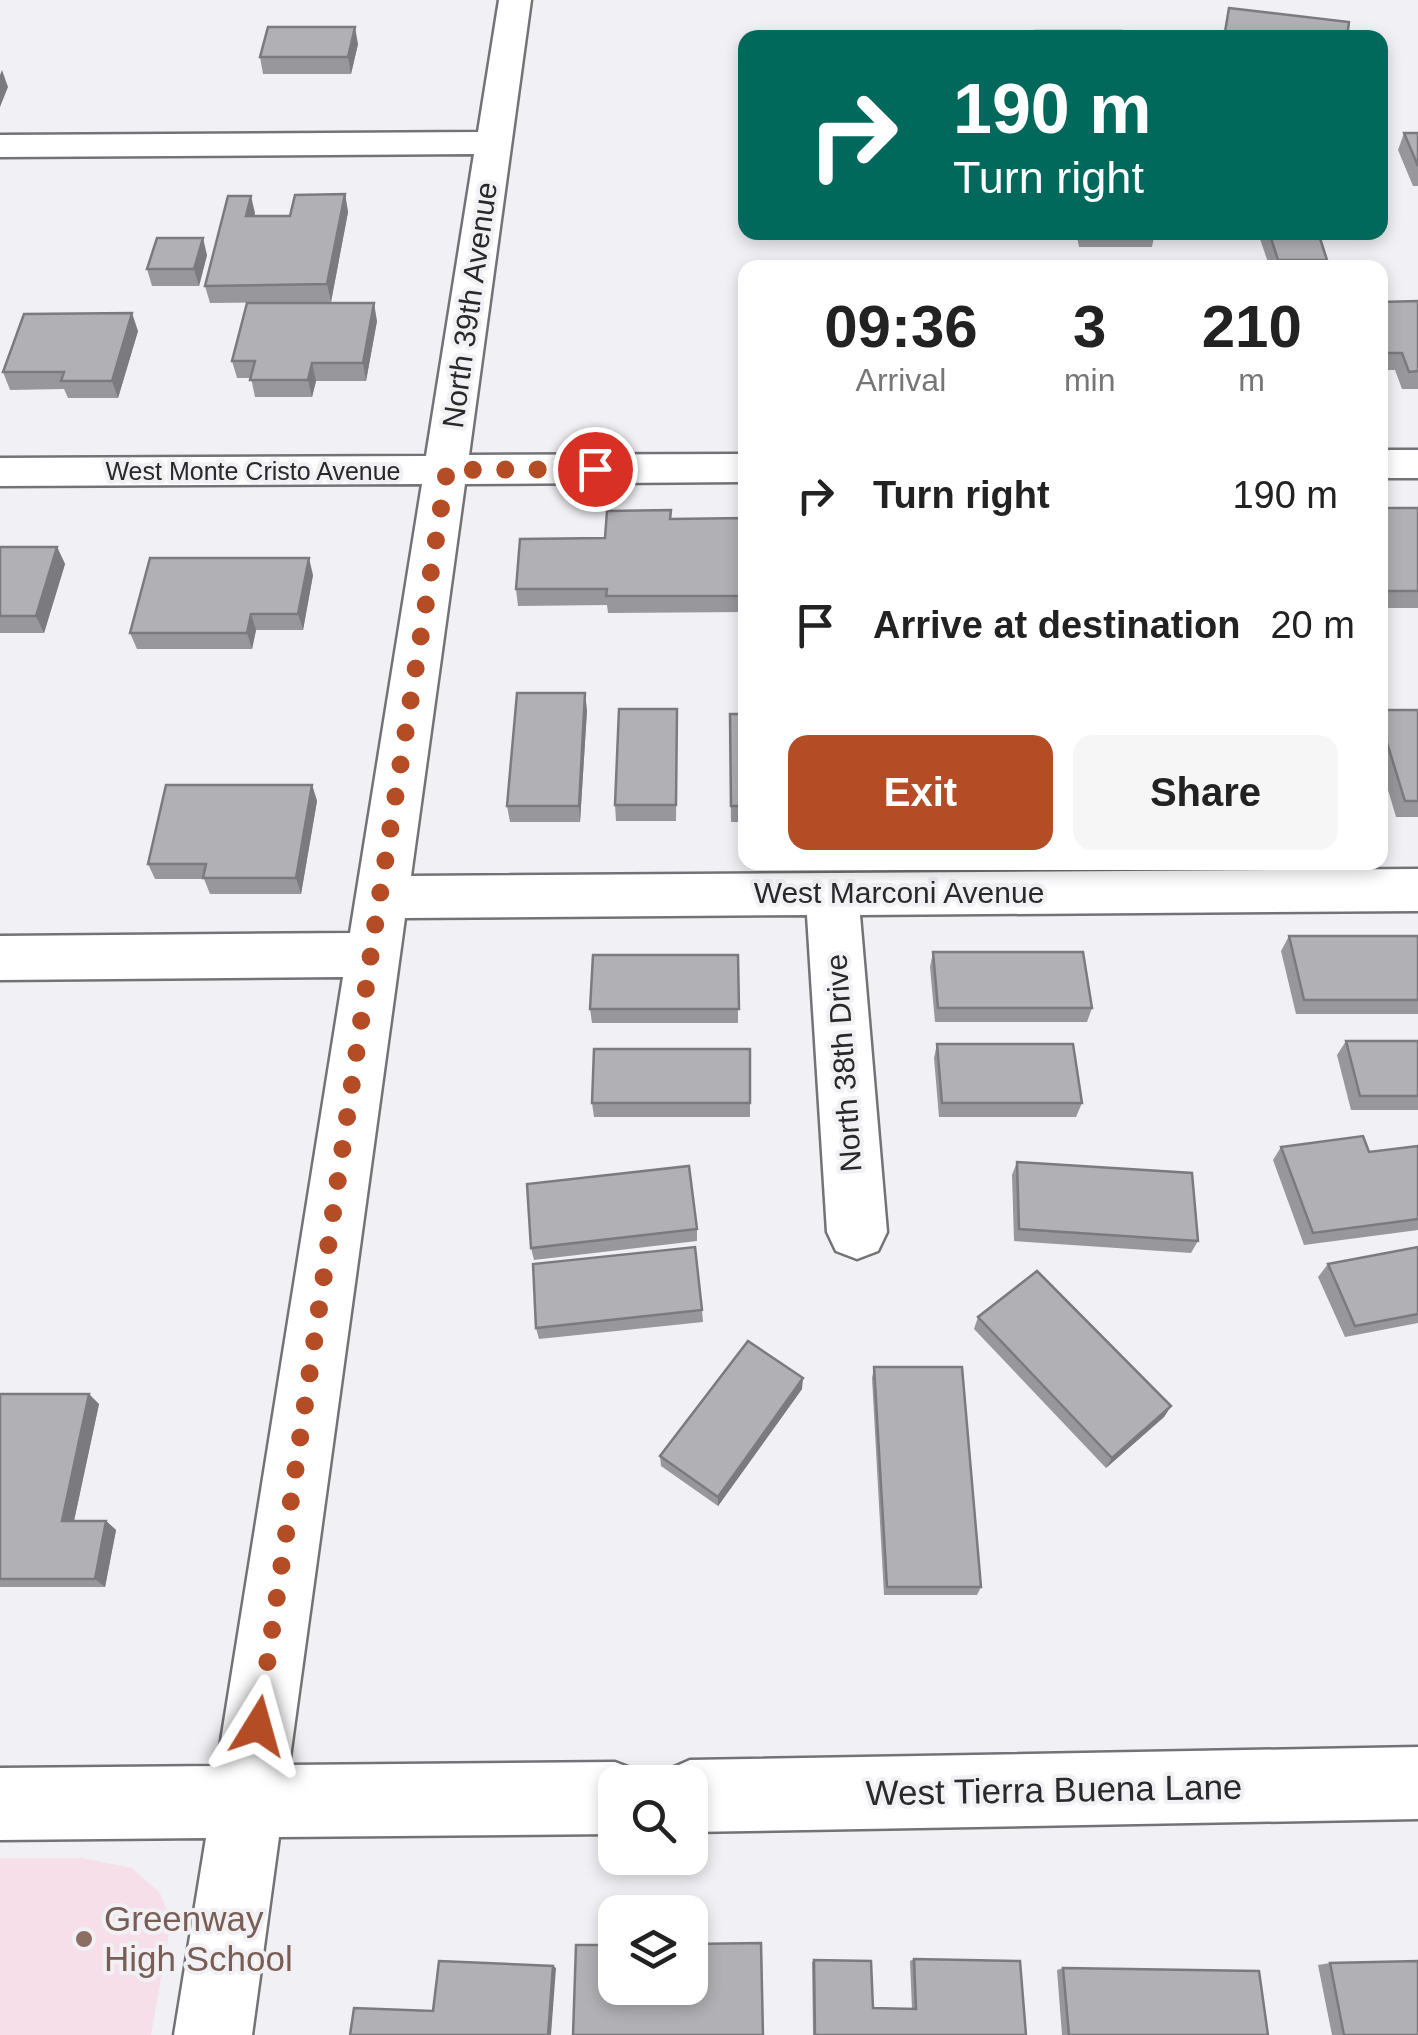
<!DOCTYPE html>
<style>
:root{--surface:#fff;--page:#f6f6f6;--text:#222;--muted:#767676;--accent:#b44d26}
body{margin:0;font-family:Helvetica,sans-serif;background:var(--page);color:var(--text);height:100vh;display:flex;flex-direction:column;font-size:38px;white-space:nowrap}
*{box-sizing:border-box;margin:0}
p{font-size:32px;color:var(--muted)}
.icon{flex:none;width:55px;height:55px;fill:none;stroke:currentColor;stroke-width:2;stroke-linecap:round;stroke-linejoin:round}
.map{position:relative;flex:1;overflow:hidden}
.panel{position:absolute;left:738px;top:260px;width:650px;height:610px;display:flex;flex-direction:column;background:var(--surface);border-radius:20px;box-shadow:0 5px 15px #0003}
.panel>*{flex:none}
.hud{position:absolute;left:738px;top:30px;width:650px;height:210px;border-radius:20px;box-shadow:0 5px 15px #0003;background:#00695c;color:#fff;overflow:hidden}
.controls{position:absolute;left:598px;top:1765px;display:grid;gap:20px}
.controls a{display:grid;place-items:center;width:110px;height:110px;border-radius:20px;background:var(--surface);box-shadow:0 5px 15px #0003;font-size:50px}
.pin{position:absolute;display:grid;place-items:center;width:85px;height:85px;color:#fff;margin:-42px;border:5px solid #fff;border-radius:50%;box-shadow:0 2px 10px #0007}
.me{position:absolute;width:110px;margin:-55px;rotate:8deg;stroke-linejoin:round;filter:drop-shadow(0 0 8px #0008)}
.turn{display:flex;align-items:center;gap:35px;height:210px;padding:0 50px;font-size:45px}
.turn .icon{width:130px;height:130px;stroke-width:2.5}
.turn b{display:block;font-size:70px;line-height:85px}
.eta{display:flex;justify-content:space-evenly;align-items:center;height:170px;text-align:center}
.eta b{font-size:60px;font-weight:800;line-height:70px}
.button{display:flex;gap:20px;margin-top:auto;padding:20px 50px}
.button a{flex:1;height:115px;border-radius:20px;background:var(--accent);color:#fff;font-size:40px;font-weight:800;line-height:115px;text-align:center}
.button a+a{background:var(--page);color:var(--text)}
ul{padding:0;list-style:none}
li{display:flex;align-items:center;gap:30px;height:130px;padding:0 50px}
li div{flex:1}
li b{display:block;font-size:38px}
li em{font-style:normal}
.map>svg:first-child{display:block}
</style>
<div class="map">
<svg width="1418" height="2035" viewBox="0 0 1418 2035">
<rect width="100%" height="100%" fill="#f0f0f5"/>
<path fill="#f7dfe9" d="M0,1858H82L132,1868L160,1893L171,1922L151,2035H0Z"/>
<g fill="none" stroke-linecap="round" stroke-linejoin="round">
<defs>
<g id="minor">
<path d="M499,0H531L469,455L745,454V482L465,484L411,876L1418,869V911L860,915L887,1232L878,1251L857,1259L836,1251L827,1232L807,915L405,918L289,1765L615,1762L641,1772L645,1782H615V1834L279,1837L252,2035H174L206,1838L0,1840V1768L217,1766L343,977L0,980V936L350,933L422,484L0,486V458L426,456L474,154L0,157V135L478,132Z"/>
<rect x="1380" y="450" width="38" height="28"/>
<path d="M1418,1747V1819L690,1832V1782H660L665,1771L690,1760Z"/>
</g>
</defs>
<use href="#minor" stroke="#737377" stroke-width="5"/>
<use href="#minor" fill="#fff" fill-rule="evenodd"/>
</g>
<g fill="#97979c">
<path d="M358,44L351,74H263L260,57Z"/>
<path d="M1404,133H1418V186H1413L1398,150Z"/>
<path d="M345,194L348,212L331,302L210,303L205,286L255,213L254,216H290Z"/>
<path d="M1076,232H1155L1152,247H1079Z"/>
<path d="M1262,232H1318L1327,260L1325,268H1270L1260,239Z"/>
<path d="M207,255L199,286H152L147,269Z"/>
<path d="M1418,301V389H1402L1395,370H1380V302Z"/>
<path d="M377,321L366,381H316L312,397H255L251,378H237L232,361Z"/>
<path d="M138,331L118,398H68L64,389L10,390L3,372Z"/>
<rect x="1380" y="508" width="38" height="100"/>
<path d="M745,518V612L608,613L607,605L518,606L516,589L605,538L670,519Z"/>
<path d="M0,546L57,547L65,564L44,633H0Z"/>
<path d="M313,575L303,630H256L252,649H137L130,633Z"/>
<path d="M587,710L580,822H510L507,806Z"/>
<path d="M1380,710H1418V817H1396L1380,763Z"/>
<path d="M730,714H745V822H731Z"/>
<path d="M677,726L676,821H616L615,805Z"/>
<path d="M312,785L317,801L301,894H210L204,879H155L148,864Z"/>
<path d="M1289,936H1418V1014H1296L1281,951Z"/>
<path d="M933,952L1092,1008L1087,1022H935L930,967Z"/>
<path d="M738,955V1023H592L590,1009Z"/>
<path d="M1346,1041H1418V1110H1351L1337,1055Z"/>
<path d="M937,1044L1082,1103L1076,1117H939L934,1058Z"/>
<path d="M592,1103H750V1117H594Z"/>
<path d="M1418,1146V1230L1304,1245L1273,1160L1281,1147L1369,1152Z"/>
<path d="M1017,1162L1198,1241L1191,1253L1014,1241L1012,1175Z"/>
<path d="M697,1229V1241L534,1260L531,1248Z"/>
<path d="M1418,1247V1323L1345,1337L1318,1277L1328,1264Z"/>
<path d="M702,1310L703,1322L539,1339L536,1328Z"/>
<path d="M978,1317L1171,1406L1164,1417L1106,1468L974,1329Z"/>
<path d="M874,1367L981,1587L977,1595H884L872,1378Z"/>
<path d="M802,1389L718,1506L661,1466L660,1456Z"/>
<path d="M0,1394L99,1404L74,1521H106L116,1530L105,1587H0Z"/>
<path d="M914,1959L1026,2035H813L812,1962L814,1960L873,2008L912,2009L910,1961Z"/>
<path d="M1330,1963L1418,2035H1332L1318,1965Z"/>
<path d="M1063,1968L1268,2035H1062L1057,1970Z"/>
</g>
<g fill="#7b7b7f">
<path d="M355,27L358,44L351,74L348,57Z"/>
<path d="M2,70L8,87L0,107V75Z"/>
<path d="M345,194L348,212L331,302L327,284Z"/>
<path d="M251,196L255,213L250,233L246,216Z"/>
<path d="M203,238L207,255L199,286L194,269Z"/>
<path d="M374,303L377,321L366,381L363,363Z"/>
<path d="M132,313L138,331L118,398L112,381Z"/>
<path d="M312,363L316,381L312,397L308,380Z"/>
<path d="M57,547L65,564L44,633L36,616Z"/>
<path d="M309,558L313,575L303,630L298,614Z"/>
<path d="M251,614L256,630L252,649L247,633Z"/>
<path d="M585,693L587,710L580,822L579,806Z"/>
<path d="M312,785L317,801L301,894L296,878Z"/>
<path d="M803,1378L802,1389L718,1506V1497Z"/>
<path d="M89,1394L99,1404L72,1530L62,1521Z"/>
<path d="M1171,1406L1164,1417L1106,1468L1112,1458Z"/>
<path d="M106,1521L116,1530L105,1587L95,1579Z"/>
<path d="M553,1966L556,1968L551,2035H548Z"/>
</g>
<g fill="#b0b0b5" stroke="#7b7b7f" stroke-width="2.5">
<path d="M1229,8L1349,22L1347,38H1224Z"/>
<path d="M268,27H355L348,57H260Z"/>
<path d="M1036,31H1122L1124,38H1037Z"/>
<path d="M1404,133H1418V166Z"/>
<path d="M345,194L327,284L205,286L228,196H251L246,216H290L295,195Z"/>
<path d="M1269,232H1318L1327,260H1278Z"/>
<path d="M157,238H203L194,269H147Z"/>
<path d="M1418,301V371L1409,372L1402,353H1380V302Z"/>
<path d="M247,303H374L363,363H312L308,380H250L255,361H232Z"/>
<path d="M132,313L112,381H61L64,372H3L24,314Z"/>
<rect x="1380" y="508" width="38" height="83"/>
<path d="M671,510L670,519L745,518V596H606L607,589H516L520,539L605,538L607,511Z"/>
<path d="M0,547H57L36,616H0Z"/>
<path d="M150,558H309L298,614H251L247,633H130Z"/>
<path d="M517,693H585L579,806H507Z"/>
<path d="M619,709H677L676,805H615Z"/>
<path d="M1380,710H1418V801H1405L1380,720Z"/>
<path d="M730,714H745V806H731Z"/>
<path d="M166,785H312L296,878H203L206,864H148Z"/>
<path d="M1289,936H1418V1000H1304Z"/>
<path d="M933,952H1083L1092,1008H938Z"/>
<path d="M593,955H738L739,1009H590Z"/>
<path d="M1346,1041H1418V1096H1360Z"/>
<path d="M937,1044H1073L1082,1103H942Z"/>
<path d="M594,1049H750V1103H592Z"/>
<path d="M1363,1136L1369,1152L1418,1146V1219L1313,1233L1281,1147Z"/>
<path d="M1017,1162L1192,1173L1198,1241L1019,1229Z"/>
<path d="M689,1166L697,1229L531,1248L527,1184Z"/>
<path d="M695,1247L702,1310L536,1328L533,1264Z"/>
<path d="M1418,1247V1314L1355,1326L1328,1264Z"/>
<path d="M1037,1271L1171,1406L1112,1458L978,1317Z"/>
<path d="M748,1341L803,1378L718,1497L660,1456Z"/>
<path d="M874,1367H962L981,1587H887Z"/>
<path d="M0,1394H89L62,1521H106L95,1579H0Z"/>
<path d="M761,1943L763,2035H573L576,1945H615V1988H690V1944Z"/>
<path d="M914,1959L1020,1961L1026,2035H815L814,1960L871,1961L873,2008L916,2009Z"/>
<path d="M439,1961L553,1966L548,2035H350L354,2008L433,2011Z"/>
<path d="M1418,1961V2035H1344L1330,1963Z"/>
<path d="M1063,1968L1259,1971L1268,2035H1069Z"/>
</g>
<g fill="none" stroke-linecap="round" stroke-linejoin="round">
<path stroke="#b44d26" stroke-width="18" stroke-dasharray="0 32.4" d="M258,1726L375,926L447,470L595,469"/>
</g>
<circle fill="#8d6e63" stroke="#f0f0f5" stroke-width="4" cx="84" cy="1939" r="10"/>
<g text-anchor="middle" stroke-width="8" stroke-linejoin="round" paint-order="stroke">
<g font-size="25" fill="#29292a" stroke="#f0f0f5">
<text x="253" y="480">West Monte Cristo Avenue</text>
</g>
<g font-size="30" fill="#29292a" stroke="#f0f0f5">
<text transform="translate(470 305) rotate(-82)" y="10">North 39th Avenue</text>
<text x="899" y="903">West Marconi Avenue</text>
<text transform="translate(844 1063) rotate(-94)" y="10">North 38th Drive</text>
</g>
<g font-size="35" fill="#29292a" stroke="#f0f0f5">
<text transform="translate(1054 1790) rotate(-1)" y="12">West Tierra Buena Lane</text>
</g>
<g font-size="35" fill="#785e54" stroke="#f0f0f5" text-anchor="start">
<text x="104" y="1931">Greenway<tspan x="104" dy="40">High School</tspan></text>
</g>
</g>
</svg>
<div class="controls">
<a><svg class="icon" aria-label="search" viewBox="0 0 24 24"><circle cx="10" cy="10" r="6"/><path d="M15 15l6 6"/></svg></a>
<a><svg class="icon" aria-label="layers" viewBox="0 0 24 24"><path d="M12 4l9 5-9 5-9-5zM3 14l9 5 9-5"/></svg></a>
</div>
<div class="pin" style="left:595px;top:469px;background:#d93025"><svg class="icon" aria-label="arrive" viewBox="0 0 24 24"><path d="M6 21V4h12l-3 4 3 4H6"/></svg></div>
<svg class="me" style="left:258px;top:1726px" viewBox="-20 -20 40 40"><path d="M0-17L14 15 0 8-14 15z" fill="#b44d26" stroke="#fff" stroke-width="4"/></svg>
<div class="hud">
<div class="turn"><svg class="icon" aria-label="right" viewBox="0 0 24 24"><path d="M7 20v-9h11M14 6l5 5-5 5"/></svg><div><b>190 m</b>Turn right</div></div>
</div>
<section class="panel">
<div class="eta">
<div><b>09:36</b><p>Arrival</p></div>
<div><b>3</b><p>min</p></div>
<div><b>210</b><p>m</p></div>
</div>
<ul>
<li><svg class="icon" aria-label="right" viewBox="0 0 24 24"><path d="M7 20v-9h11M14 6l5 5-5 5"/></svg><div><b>Turn right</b></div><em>190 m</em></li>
<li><svg class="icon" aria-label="arrive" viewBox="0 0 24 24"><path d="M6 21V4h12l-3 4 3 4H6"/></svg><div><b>Arrive at destination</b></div><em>20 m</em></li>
</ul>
<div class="button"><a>Exit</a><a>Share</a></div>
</section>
</div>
